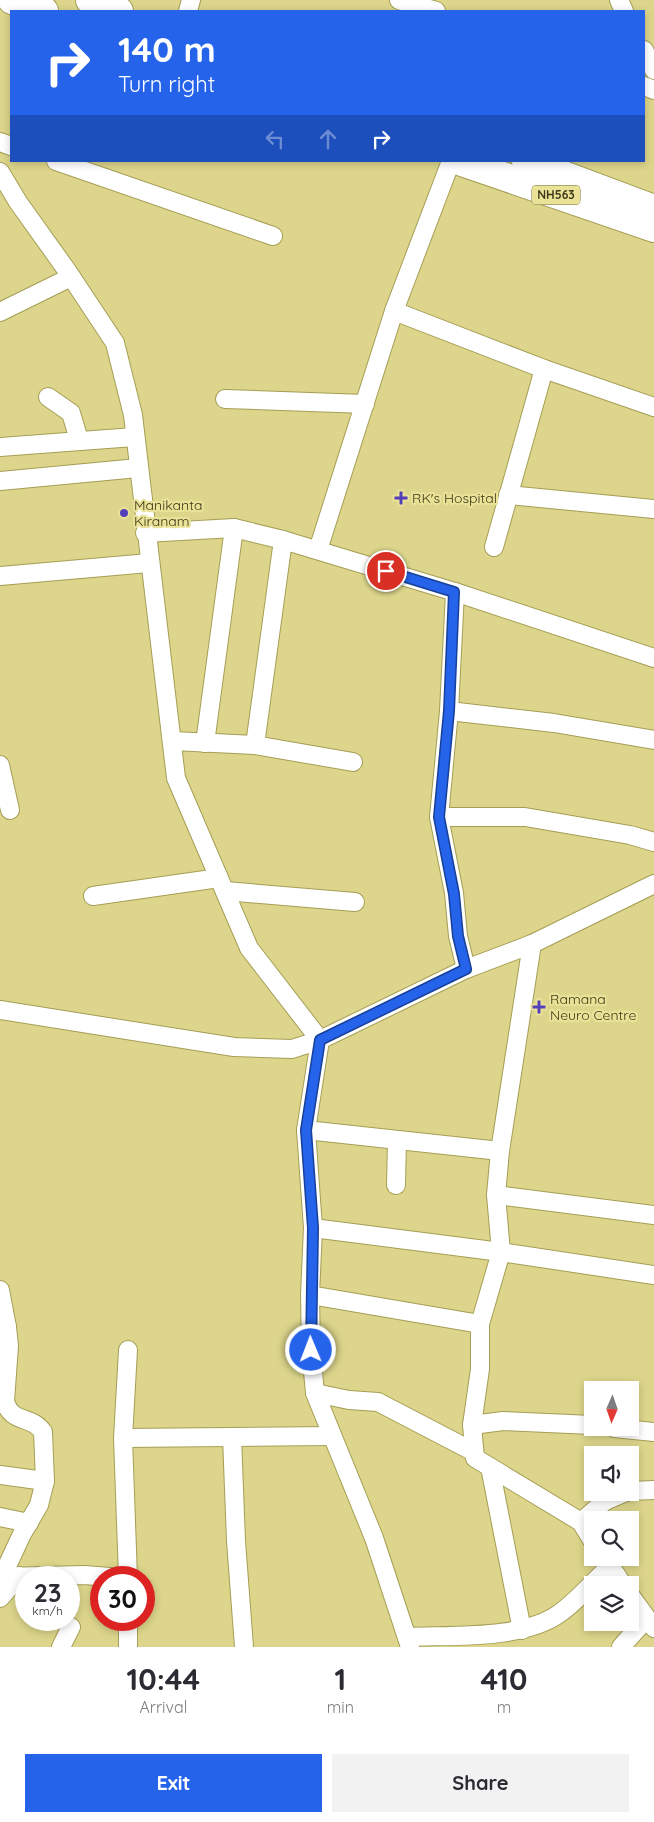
<!DOCTYPE html>
<style>
:root{--surface:#fff;--page:#f2f2f3;--text:#2b2b33;--muted:#7c7c81;--accent:#2563eb}
body{margin:0;font-family:Quicksand,sans-serif;background:var(--page);color:var(--text);height:100vh;display:flex;flex-direction:column;font-size:19px;white-space:nowrap}
*{box-sizing:border-box;margin:0}
p{font-size:16px;color:var(--muted)}
.icon{flex:none;width:28px;height:28px;fill:none;stroke:currentColor;stroke-width:2;stroke-linecap:round;stroke-linejoin:round}
.map{position:relative;height:1647px;overflow:hidden}
.sheet{display:flex;flex-direction:column;background:var(--surface);flex:1}
.sheet>*{flex:none}
.hud{position:absolute;left:10px;top:10px;width:635px;height:152px;border-radius:0px;box-shadow:0 2px 8px #0003;background:#2563eb;color:#fff;overflow:hidden}
.needle{width:32px;rotate:182deg}
.buttons{position:absolute;left:584px;top:1381px;display:grid;gap:10px}
.buttons a{display:grid;place-items:center;width:55px;height:55px;border-radius:0px;background:var(--surface);box-shadow:0 2px 8px #0003;font-size:25px}
.speed{position:absolute;left:15px;top:1566px;display:flex;gap:10px;font-size:25px;font-weight:700;text-align:center}
.speed>*{display:grid;place-content:center;width:65px;height:65px;border-radius:50%;background:var(--surface);box-shadow:0 2px 8px #0003;line-height:1}
.speed small{font-size:12px;font-weight:400}
.speed .limit{border:8px solid #d22;background:#fff;color:#111}
.pin{position:absolute;display:grid;place-items:center;width:42px;height:42px;color:#fff;margin:-21px;border:2px solid #fff;border-radius:50%;box-shadow:0 1px 5px #0007}
.me{position:absolute;width:55px;margin:-28px;rotate:359deg;stroke-linejoin:round;filter:drop-shadow(0 0 4px #0008)}
.turn{display:flex;align-items:center;gap:18px;height:105px;padding:0 25px;font-size:22px}
.turn .icon{width:65px;height:65px;stroke-width:2.5}
.turn b{display:block;font-size:35px;line-height:42px}
.lanes{display:flex;align-items:center;height:48px;padding:0 25px;background:#0003;justify-content:center;gap:25px;direction:ltr}
.lanes .off{opacity:.35}
.eta{display:flex;justify-content:space-evenly;align-items:center;height:85px;text-align:center}
.eta b{font-size:30px;font-weight:700;line-height:35px}
.button{display:flex;gap:10px;margin-top:auto;padding:10px 25px}
.button a{flex:1;height:58px;border-radius:0px;background:var(--accent);color:#fff;font-size:20px;font-weight:700;line-height:58px;text-align:center}
.button a+a{background:var(--page);color:var(--text)}
.map>svg:first-child{display:block}
</style>
<div class="map">
<svg width="654" height="1647" viewBox="0 0 654 1647">
<rect width="100%" height="100%" fill="#dcd58b"/>
<g fill="none" stroke-linecap="round" stroke-linejoin="round">
<defs>
<g id="minor">
<path d="M399,0L436,11"/>
<path d="M619,0L624,11"/>
<path d="M188,11L191,0"/>
<path d="M644,50L654,70"/>
<path d="M644,86L654,90"/>
<path d="M0,142L11,146"/>
<path d="M56,161L273,236"/>
<path d="M0,172L18,202L68,272L115,343L133,415L176,778L249,948L320,1040L306,1130L500,1151"/>
<path d="M394,311L544,369L654,407"/>
<path d="M0,312L71,277"/>
<path d="M48,397L71,413L79,440"/>
<path d="M225,399L365,404"/>
<path d="M0,447L134,437"/>
<path d="M0,481L138,468"/>
<path d="M508,495L654,509"/>
<path d="M145,533L234,528L283,540"/>
<path d="M494,547L544,369"/>
<path d="M318,550L394,311L451,161"/>
<path d="M0,576L149,563"/>
<path d="M455,592L654,658"/>
<path d="M449,711L554,723L654,740"/>
<path d="M173,741L255,745L353,762"/>
<path d="M205,743L234,528"/>
<path d="M255,745L283,540L455,592L449,711L439,817L454,893L458,936L466,969"/>
<path d="M0,765L10,810"/>
<path d="M439,817H525L630,835L654,842"/>
<path d="M225,891L355,902"/>
<path d="M93,896L219,878"/>
<path d="M532,944L500,1151L496,1195L501,1252L480,1324V1369L472,1425L475,1458L581,1522L592,1540"/>
<path d="M0,1010L234,1047L292,1049L320,1040L466,969L532,944L654,884"/>
<path d="M306,1130L313,1228L310,1295L311,1350L315,1393L374,1538L410,1647"/>
<path d="M396,1185L397,1140"/>
<path d="M496,1195L654,1215"/>
<path d="M313,1228L501,1252L654,1275"/>
<path d="M0,1290L7,1327L0,1328"/>
<path d="M310,1295L480,1324"/>
<path d="M315,1393L349,1400L378,1402L474,1452"/>
<path d="M472,1425L503,1421L592,1425"/>
<path d="M614,1428L654,1432"/>
<path d="M232,1437L236,1541L244,1647"/>
<path d="M123,1438L332,1436"/>
<path d="M490,1467L522,1630"/>
<path d="M0,1475L45,1481"/>
<path d="M630,1491L654,1490"/>
<path d="M0,1517L29,1523"/>
<path d="M581,1522L605,1501L626,1492"/>
<path d="M605,1558L623,1585"/>
<path d="M0,1577H2L22,1534L39,1505L45,1481L43,1432C32,1415 11,1424 5,1401L9,1346L7,1327"/>
<path d="M2,1577L84,1575L123,1578"/>
<path d="M128,1578L123,1438L128,1350"/>
<path d="M630,1595L654,1628"/>
<path d="M0,1598L19,1576"/>
<path d="M128,1620V1647"/>
<path d="M407,1637C453,1635 523,1640 560,1613C578,1600 594,1581 610,1566"/>
<path d="M61,1647L71,1627"/>
<path d="M621,1647L646,1619"/>
</g>
<g id="trunk">
<path d="M12,0L44,11"/>
<path d="M90,0L119,11"/>
<path d="M459,161L654,228"/>
<path d="M526,161L654,209"/>
</g>
</defs>
<use href="#minor" stroke="#a59e55" stroke-width="20"/>
<use href="#trunk" stroke="#a59e55" stroke-width="30"/>
<use href="#minor" stroke="#fff" stroke-width="18"/>
<use href="#trunk" stroke="#fff" stroke-width="28"/>
</g>
<g fill="none" stroke-linecap="round" stroke-linejoin="round">
<defs>
<path id="route" d="M311,1350L313,1228L306,1130L320,1040L466,969L458,936L454,894L439,817L449,711L454,592L386,571"/>
</defs>
<use href="#route" stroke="#184099" stroke-width="12"/>
<use href="#route" stroke="#2563eb" stroke-width="9"/>
</g>
<g fill="#5241b9" stroke="#eae297" stroke-width="2">
<path d="M398.5 490.5h5v5h5v5h-5v5h-5v-5h-5v-5h5z"/>
<circle cx="124" cy="513" r="5"/>
<path d="M536.5 999.5h5v5h5v5h-5v5h-5v-5h-5v-5h5z"/>
</g>
<g text-anchor="middle" stroke-width="4.5" stroke-linejoin="round" paint-order="stroke">
<rect fill="#eae297" stroke="#706c40" stroke-width="1" x="532" y="185.5" width="48" height="19" rx="4"/>
<g font-size="12" font-weight="bold" fill="#3c391b">
<text x="556" y="199">NH563</text>
</g>
<g font-size="14" fill="#3c391b" stroke="#eae297" text-anchor="start">
<text x="412" y="503">RK's Hospital</text>
<text x="134" y="510">Manikanta<tspan x="134" dy="16">Kiranam</tspan></text>
<text x="550" y="1004">Ramana<tspan x="550" dy="16">Neuro Centre</tspan></text>
</g>
</g>
</svg>
<div class="buttons">
<a><svg class="needle" viewBox="-14 -14 28 28"><path d="M0-13l5 13h-10z" fill="#e53935"/><path d="M0 13l5-13h-10z" fill="#7c7c81"/></svg></a>
<a><svg class="icon" aria-label="sound" viewBox="0 0 24 24"><path d="M4 9h4l5-4v14l-5-4H4zM17 9q2 3 0 6"/></svg></a>
<a><svg class="icon" aria-label="search" viewBox="0 0 24 24"><circle cx="10" cy="10" r="6"/><path d="M15 15l6 6"/></svg></a>
<a><svg class="icon" aria-label="layers" viewBox="0 0 24 24"><path d="M12 4l9 5-9 5-9-5zM3 14l9 5 9-5"/></svg></a>
</div>
<div class="speed"><div>23<small>km/h</small></div><div class="limit">30</div></div>
<div class="pin" style="left:386px;top:571px;background:#d93025"><svg class="icon" aria-label="arrive" viewBox="0 0 24 24"><path d="M6 21V4h12l-3 4 3 4H6"/></svg></div>
<svg class="me" style="left:311px;top:1350px" viewBox="-20 -20 40 40"><circle r="17" fill="#2563eb" stroke="#fff" stroke-width="3"/><path d="M0-11L8 9 0 5-8 9z" fill="#fff"/></svg>
<div class="hud">
<div class="turn"><svg class="icon" aria-label="right" viewBox="0 0 24 24"><path d="M7 20v-9h11M14 6l5 5-5 5"/></svg><div><b>140 m</b>Turn right</div></div>
<div class="lanes"><svg class="icon off" aria-label="left" viewBox="0 0 24 24"><path d="M17 20v-9H6M10 6l-5 5 5 5"/></svg><svg class="icon off" aria-label="ahead" viewBox="0 0 24 24"><path d="M12 20V5M6 11l6-6 6 6"/></svg><svg class="icon" aria-label="right" viewBox="0 0 24 24"><path d="M7 20v-9h11M14 6l5 5-5 5"/></svg></div>
</div>
</div>
<section class="sheet">
<div class="eta">
<div><b>10:44</b><p>Arrival</p></div>
<div><b>1</b><p>min</p></div>
<div><b>410</b><p>m</p></div>
</div>
<div class="button"><a>Exit</a><a>Share</a></div>
</section>
